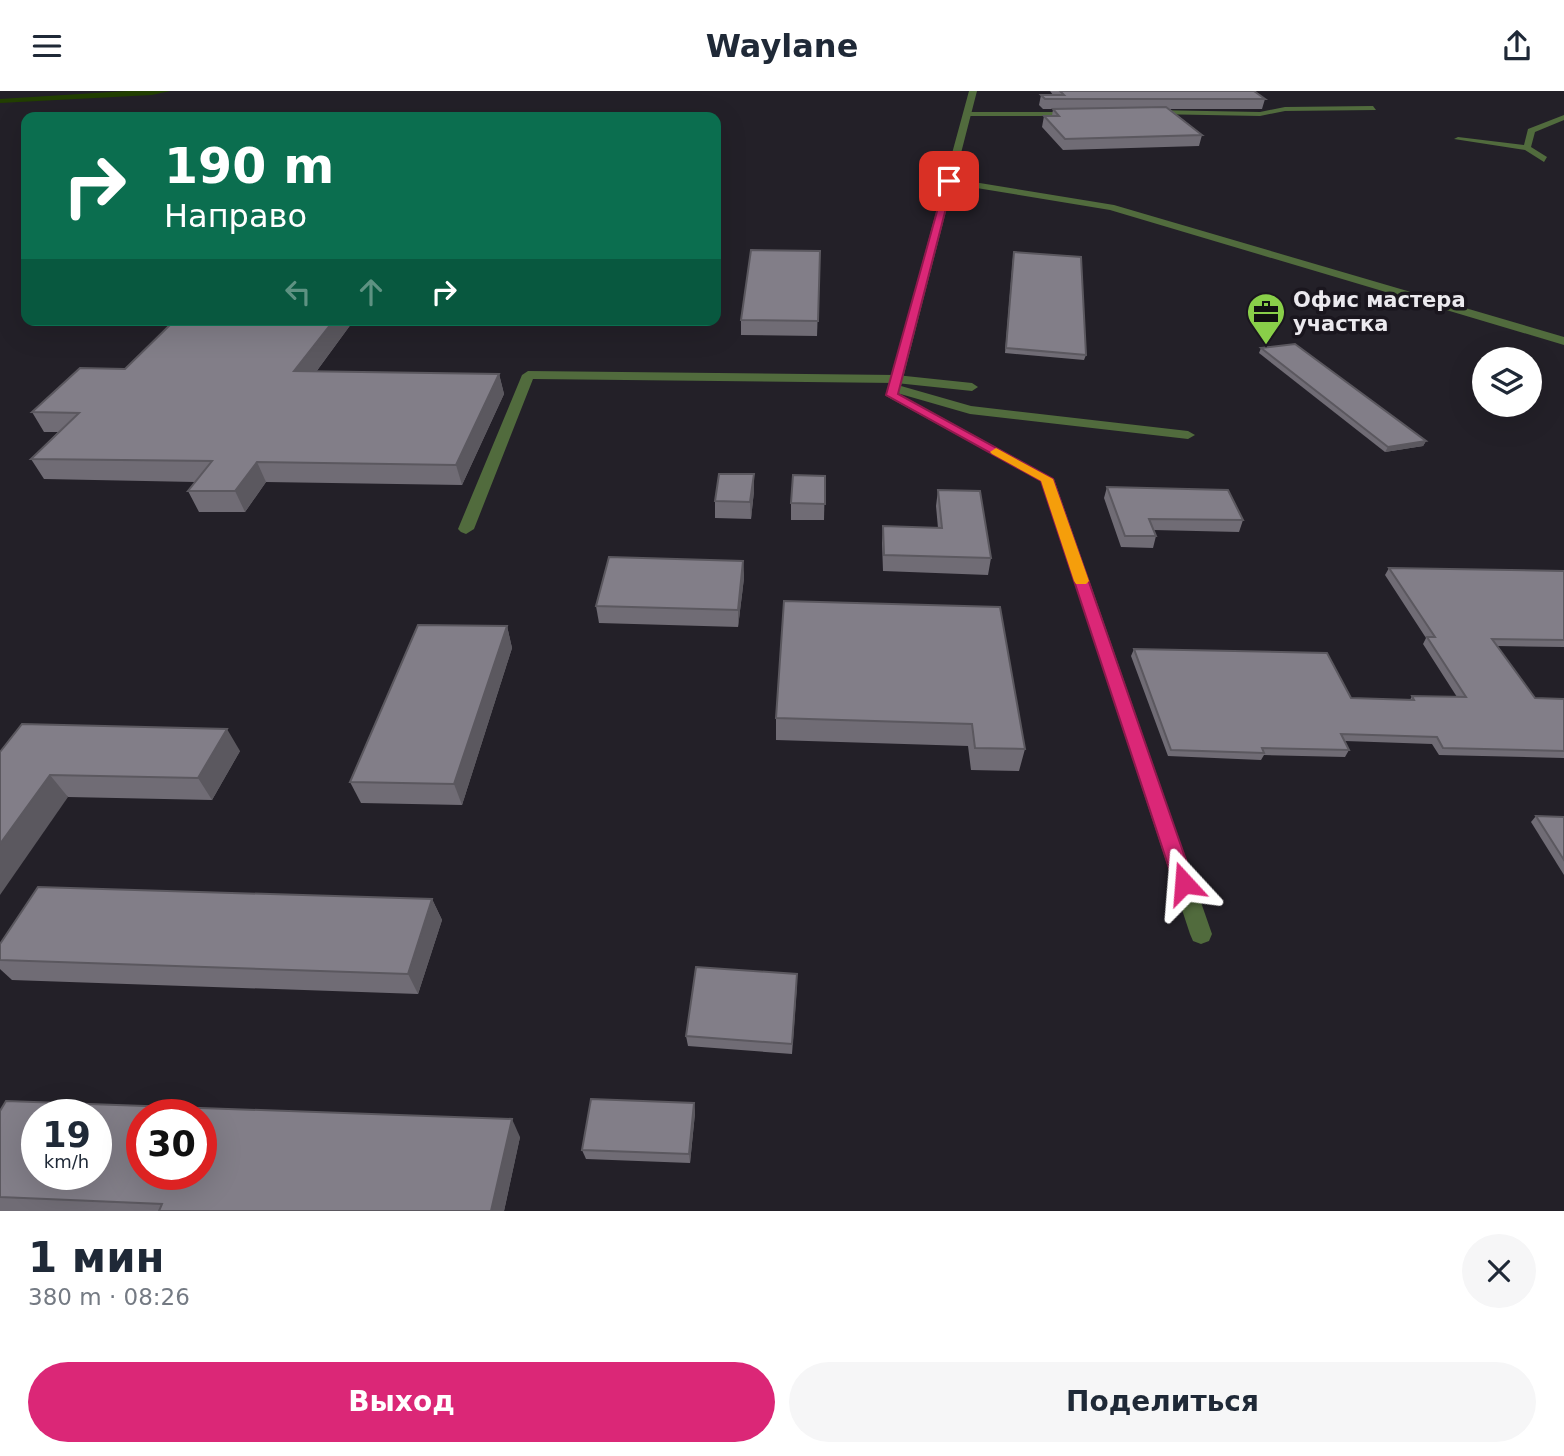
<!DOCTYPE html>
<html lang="ru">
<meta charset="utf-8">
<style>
:root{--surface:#fff;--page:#f6f6f7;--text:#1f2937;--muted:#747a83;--accent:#db2777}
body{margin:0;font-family:"DejaVu Sans",sans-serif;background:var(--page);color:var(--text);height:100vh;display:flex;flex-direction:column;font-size:26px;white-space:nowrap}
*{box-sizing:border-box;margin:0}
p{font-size:23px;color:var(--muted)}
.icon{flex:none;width:38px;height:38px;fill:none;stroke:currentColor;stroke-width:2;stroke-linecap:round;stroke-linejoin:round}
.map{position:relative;height:1120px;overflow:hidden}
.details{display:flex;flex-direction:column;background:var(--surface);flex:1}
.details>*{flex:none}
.banner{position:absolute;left:21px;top:21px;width:700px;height:214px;border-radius:14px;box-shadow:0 7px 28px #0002;background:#0b6e4f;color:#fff;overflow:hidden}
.fabs{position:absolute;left:1472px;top:256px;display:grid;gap:14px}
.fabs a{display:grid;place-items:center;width:70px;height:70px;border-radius:50%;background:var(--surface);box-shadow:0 7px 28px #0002;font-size:35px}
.speed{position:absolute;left:21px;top:1008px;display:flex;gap:14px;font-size:35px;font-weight:700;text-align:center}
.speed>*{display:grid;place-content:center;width:91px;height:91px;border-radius:50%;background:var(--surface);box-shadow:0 7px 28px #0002;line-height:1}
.speed small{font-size:18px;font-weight:400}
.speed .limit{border:10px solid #d22;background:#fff;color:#111}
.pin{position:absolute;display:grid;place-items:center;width:60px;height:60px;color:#fff;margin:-30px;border-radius:14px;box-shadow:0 4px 10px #0006}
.me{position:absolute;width:77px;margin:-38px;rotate:341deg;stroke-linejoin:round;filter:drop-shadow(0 0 5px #0008)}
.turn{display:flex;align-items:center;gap:24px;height:147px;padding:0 28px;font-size:32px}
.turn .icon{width:91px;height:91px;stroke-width:2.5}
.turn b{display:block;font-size:49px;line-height:60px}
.lanes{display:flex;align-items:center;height:66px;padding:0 28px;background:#0003;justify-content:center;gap:35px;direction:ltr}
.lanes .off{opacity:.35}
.round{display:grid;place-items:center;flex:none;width:74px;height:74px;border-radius:37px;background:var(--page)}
.head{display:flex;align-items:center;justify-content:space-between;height:119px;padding:0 28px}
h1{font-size:42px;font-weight:600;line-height:52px}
.button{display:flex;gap:14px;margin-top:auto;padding:14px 28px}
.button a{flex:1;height:80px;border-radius:42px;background:var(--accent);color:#fff;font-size:28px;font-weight:600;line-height:80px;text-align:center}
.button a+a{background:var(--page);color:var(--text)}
header{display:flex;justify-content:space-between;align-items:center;height:91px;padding:0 28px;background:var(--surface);font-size:32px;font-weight:600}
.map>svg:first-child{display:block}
</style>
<header><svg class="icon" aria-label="menu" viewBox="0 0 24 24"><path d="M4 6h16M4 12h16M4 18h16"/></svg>Waylane<svg class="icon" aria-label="share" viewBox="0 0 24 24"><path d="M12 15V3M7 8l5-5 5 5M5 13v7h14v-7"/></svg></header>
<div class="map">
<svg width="1564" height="1120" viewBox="0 0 1564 1120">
<rect width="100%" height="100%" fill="#232028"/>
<path fill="#223f01" d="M128,0H170L152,4L0,12V8Z"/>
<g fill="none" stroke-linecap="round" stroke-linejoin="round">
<g fill="#516b3d" fill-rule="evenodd">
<path d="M1373,15L1376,19L1285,20L1260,25L1153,23L1149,21L1153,19L1260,21L1285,16Z"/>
<path d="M964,21H1076L1080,23L1076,25H967Z"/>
<path d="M1564,24V29L1535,41L1531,56L1547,66L1544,71L1525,59L1454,48L1458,46L1524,54L1528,38Z"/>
<path d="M949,87L1114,114L1564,246V254L1110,119L946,92V88Z"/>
<path d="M528,280L896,284L972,292L978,296L972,300L896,292L533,288L474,438L466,443L461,441L458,438L522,284Z"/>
<path d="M894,293L971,315L1188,340L1195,344L1188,348L970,323L890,300V294Z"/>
</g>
<path fill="#516b3d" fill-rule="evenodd" d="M969,0H977L899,303L1054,388L1212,843L1209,850L1201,853L1193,850L1190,843L1041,390L886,305Z"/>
</g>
<g fill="#706c75">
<path d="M1050,0H1254L1265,8L1262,18H1170L1202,44L1199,55L1063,59L1042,36L1044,25H1052L1053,18H1043L1039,14L1041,4H1053Z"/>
<path d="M820,160L817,245L741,244V229Z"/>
<path d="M1013,166L1086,264L1084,269L1005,262Z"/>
<path d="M175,229H354L316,281L499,283L504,303L462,394L266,391L245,421H199L188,400L195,391L44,388L31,368L58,341H44L32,321L125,278Z"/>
<path d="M1261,257L1426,350L1423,355L1385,361L1259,262Z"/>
<path d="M825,385L824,429H791V412Z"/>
<path d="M1107,396L1243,429L1239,441L1154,439L1156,445L1153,457L1121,456L1104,407Z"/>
<path d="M938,399L991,467L988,484L883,480L882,452L883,435L938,437L936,415Z"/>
<path d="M754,400L751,428L715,427V410Z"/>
<path d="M743,470L744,487L738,536L599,532L596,515Z"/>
<path d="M1389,477L1564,480V556L1497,555L1535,607L1564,608V667L1439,664L1432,653L1345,650L1349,659L1345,666L1264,664L1261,669L1168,665L1131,565L1134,558L1351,607L1410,609L1412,605L1457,606L1423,553L1426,547L1385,484Z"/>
<path d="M784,510L1025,658L1019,680L971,679L968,655L776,649V627Z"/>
<path d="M507,535L512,557L462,714L361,712L350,691Z"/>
<path d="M240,660L212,709L68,706L0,661Z"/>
<path d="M1536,725L1564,726V784L1531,731Z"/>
<path d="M432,808L442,829L418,903L12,889L0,878V853Z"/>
<path d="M797,894L792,963L688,955L686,945Z"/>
<path d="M694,1012L695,1022L690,1072L586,1068L582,1059Z"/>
<path d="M0,1020L520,1046L504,1120H0Z"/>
</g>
<g fill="#5b585f">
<path d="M334,229H354L302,300L294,280Z"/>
<path d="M499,283L504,303L462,394L456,374Z"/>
<path d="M1426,350L1423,355L1385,361L1388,356Z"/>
<path d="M257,371L266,391L245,421L235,400Z"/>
<path d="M754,383V400L751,428L750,411Z"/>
<path d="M743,470L744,487L738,536V519Z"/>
<path d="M507,535L512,557L462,714L454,693Z"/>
<path d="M227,638L240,660L212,709L198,687Z"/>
<path d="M50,684L68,706L0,804V753Z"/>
<path d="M432,808L442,829L418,903L408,883Z"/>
<path d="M694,1012L695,1022L690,1072L689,1063Z"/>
<path d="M512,1028L520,1046L504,1120H491Z"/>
</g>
<g fill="#827e88" stroke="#5b585f" stroke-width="2" fill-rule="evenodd">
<path d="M1060,0H1254L1265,8H1045L1041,4H1064Z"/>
<path d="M1166,16L1202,44L1065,48L1044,25H1059L1053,18Z"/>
<path d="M751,159L820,160L818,230L741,229Z"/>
<path d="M1014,161L1081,166L1086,264L1006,257Z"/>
<path d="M175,229H334L294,280L499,283L456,374L257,371L235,400H188L212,370L31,368L79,322L32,321L80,277L125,278Z"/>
<path d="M1295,253L1426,350L1388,356L1261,257Z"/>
<path d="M719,383H754L750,411L715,410Z"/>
<path d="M793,384L825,385V413L791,412Z"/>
<path d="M1107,396L1228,399L1243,429L1149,428L1156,445H1125Z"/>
<path d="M938,399L980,400L991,467L884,464L883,435L942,437Z"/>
<path d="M609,466L743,470L738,519L596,515Z"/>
<path d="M1389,477L1564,480V549L1492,548L1535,607L1564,608V660L1443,657L1437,646L1341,643L1349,659L1262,657L1264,662L1171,659L1134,558L1327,562L1351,607L1414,609L1412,605L1466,606L1427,546H1435Z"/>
<path d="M784,510L1000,516L1025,658L975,657L972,633L776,627Z"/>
<path d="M418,534L507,535L454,693L350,691Z"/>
<path d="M22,633L227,638L198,687L50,684L0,753V661Z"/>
<path d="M1536,725L1564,726V769Z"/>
<path d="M38,796L432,808L408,883L0,869V853Z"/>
<path d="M696,876L797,883L792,953L686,945Z"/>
<path d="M591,1008L694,1012L689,1063L582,1059Z"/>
<path d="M6,1010L512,1028L491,1120H159L162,1113L0,1106V1020ZM37,1024H96V1083H37ZM142,1024H201V1083H142Z"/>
</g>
<path fill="#db2777" stroke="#8e194d" stroke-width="2" d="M946,88L953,90L898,303L1053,388L1194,792L1191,798L1184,801L1177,798L1174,792L1041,390L886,304Z"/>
<path fill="#f59e0b" d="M996,357L1053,388L1089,490L1086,493H1076L1074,490L1041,390L992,363L990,361Z"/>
<defs>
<symbol id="office-pin" viewBox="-11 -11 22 30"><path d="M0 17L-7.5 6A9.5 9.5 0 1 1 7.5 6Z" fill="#89cf49" stroke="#1a161e"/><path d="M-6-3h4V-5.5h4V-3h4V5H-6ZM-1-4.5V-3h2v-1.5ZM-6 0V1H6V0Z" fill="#111"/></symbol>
</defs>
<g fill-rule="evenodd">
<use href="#office-pin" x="1244" y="199" width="44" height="60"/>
</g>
<g text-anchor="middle" stroke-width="7" stroke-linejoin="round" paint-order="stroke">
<g font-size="21" font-weight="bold" fill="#ebe9ee" stroke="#1a161e" text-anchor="start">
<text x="1293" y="216">Офис мастера<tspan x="1293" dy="24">участка</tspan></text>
</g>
</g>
</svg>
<div class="fabs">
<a><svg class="icon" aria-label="layers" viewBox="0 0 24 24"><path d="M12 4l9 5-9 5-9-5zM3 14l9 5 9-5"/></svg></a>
</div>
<div class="speed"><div>19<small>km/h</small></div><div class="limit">30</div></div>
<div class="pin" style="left:949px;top:90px;background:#d93025"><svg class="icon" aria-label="arrive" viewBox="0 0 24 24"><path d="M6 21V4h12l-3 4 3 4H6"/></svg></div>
<svg class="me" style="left:1184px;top:792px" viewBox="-20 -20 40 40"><path d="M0-17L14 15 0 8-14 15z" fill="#db2777" stroke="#fff" stroke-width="4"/></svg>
<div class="banner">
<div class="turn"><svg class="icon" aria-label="right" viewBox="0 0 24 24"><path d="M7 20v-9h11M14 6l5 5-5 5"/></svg><div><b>190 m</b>Направо</div></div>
<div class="lanes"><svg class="icon off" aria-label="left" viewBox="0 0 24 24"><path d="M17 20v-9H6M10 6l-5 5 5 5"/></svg><svg class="icon off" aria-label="ahead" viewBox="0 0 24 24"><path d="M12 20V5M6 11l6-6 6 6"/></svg><svg class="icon" aria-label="right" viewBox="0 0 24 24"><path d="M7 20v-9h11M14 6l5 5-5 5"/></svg></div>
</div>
</div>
<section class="details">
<div class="head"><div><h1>1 мин</h1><p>380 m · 08:26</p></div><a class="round"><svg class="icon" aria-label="close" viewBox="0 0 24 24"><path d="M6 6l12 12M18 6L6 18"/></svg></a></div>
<div class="button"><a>Выход</a><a>Поделиться</a></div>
</section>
